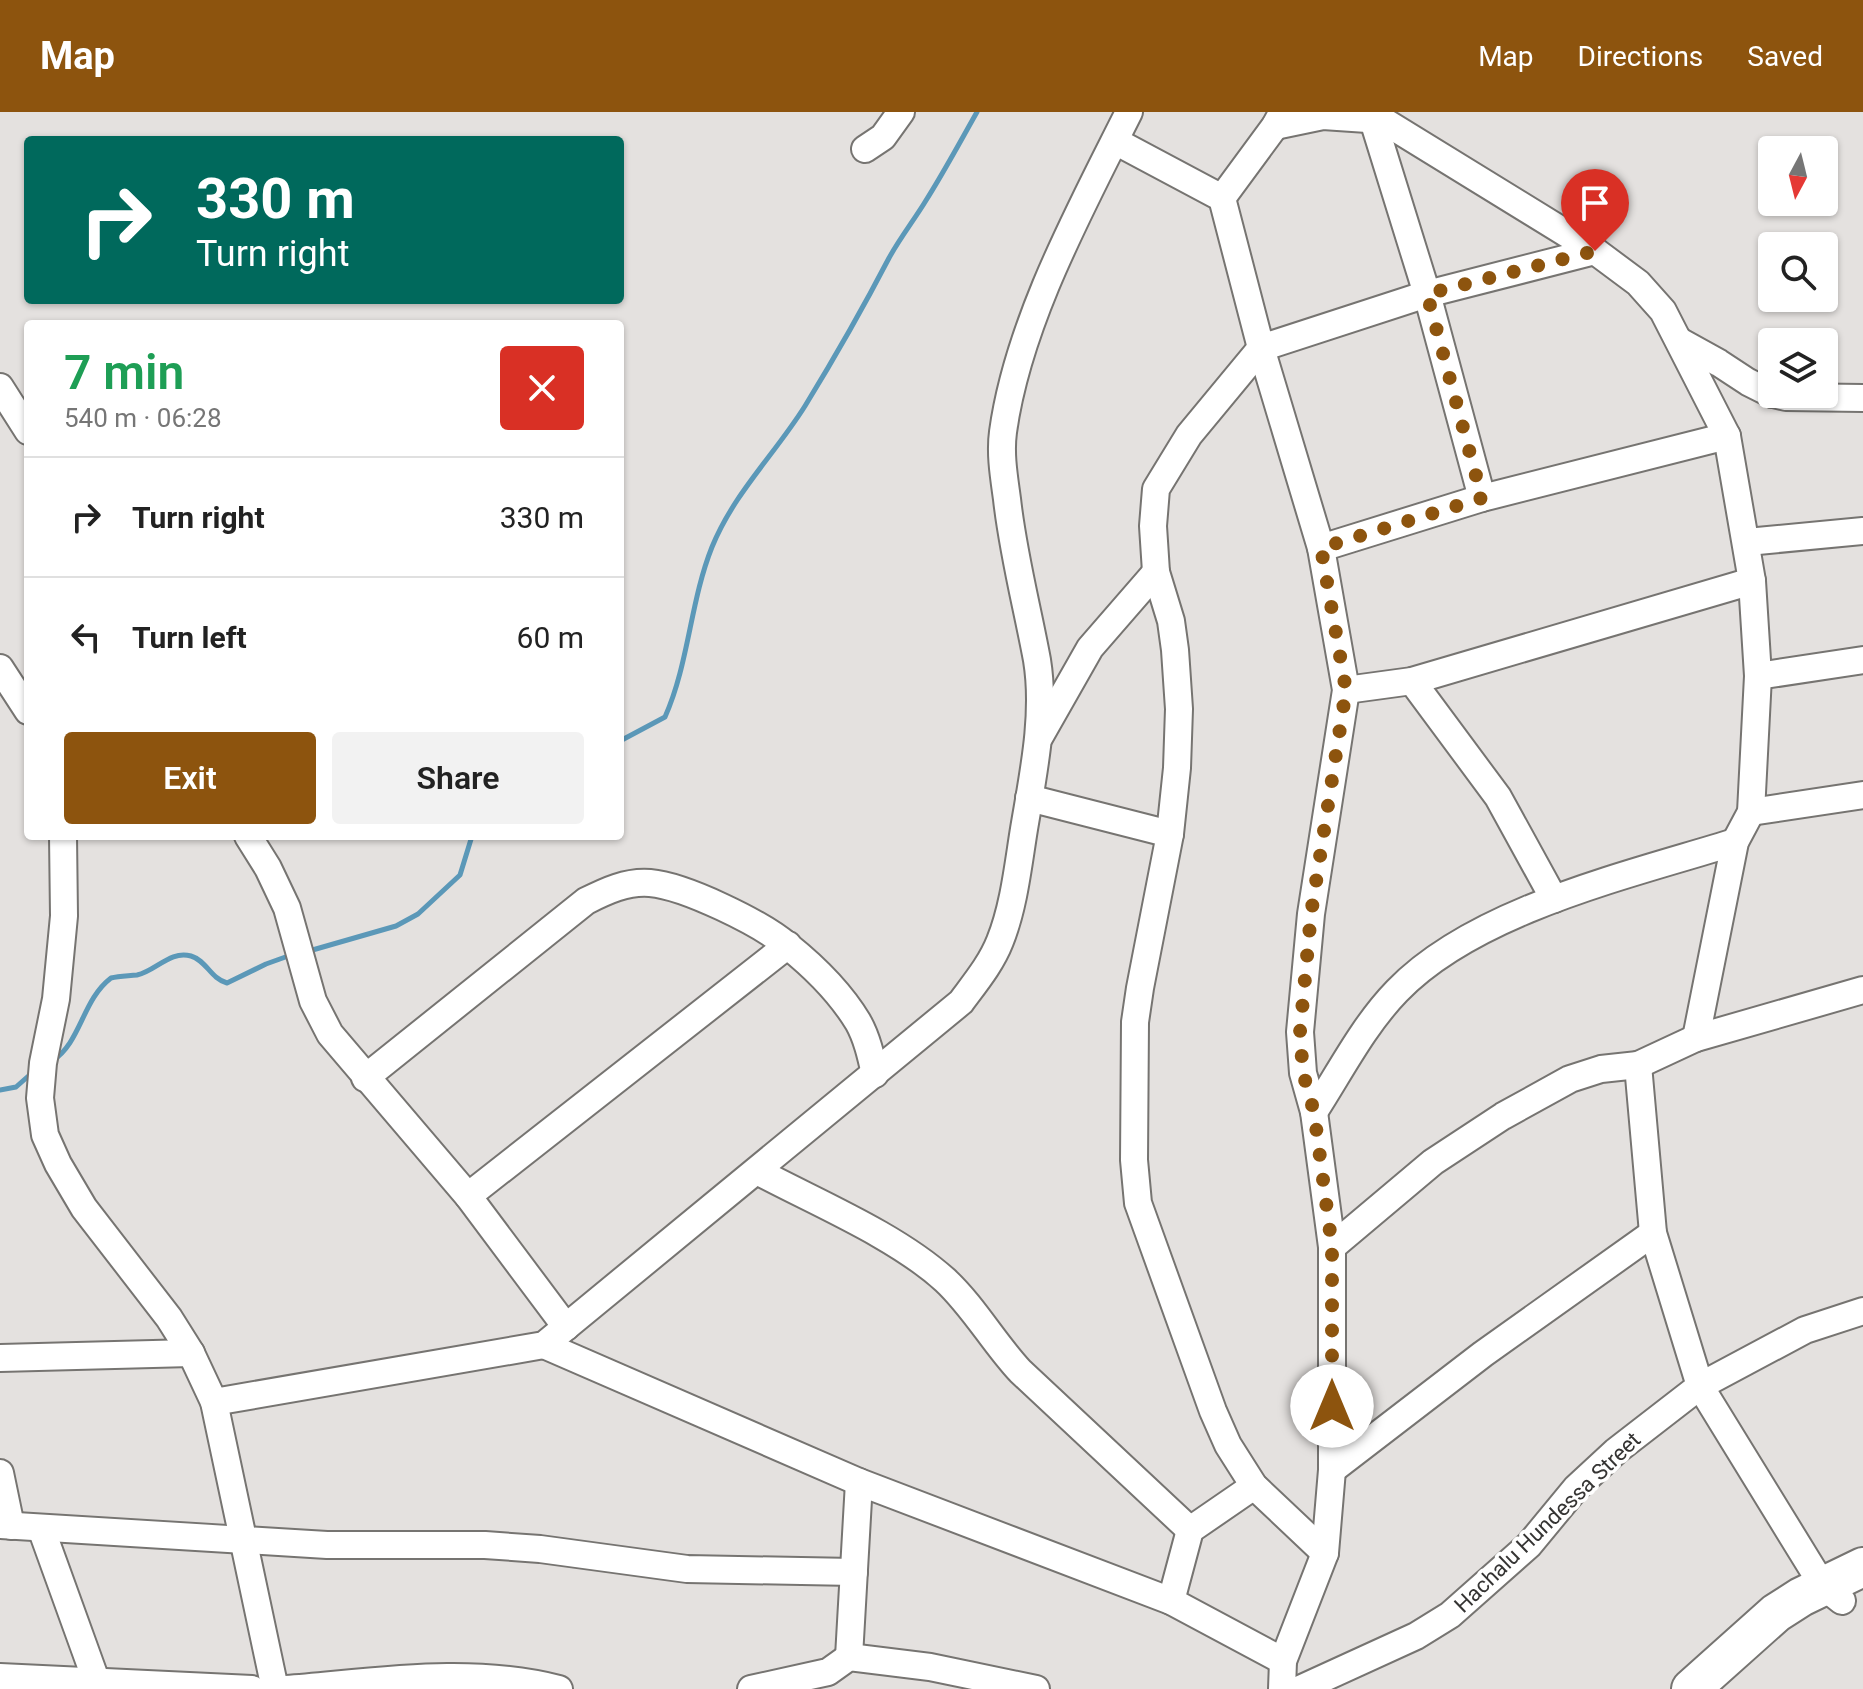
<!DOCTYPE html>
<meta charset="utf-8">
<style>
:root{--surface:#fff;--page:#f2f2f2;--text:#222;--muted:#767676;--line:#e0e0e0;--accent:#8d540e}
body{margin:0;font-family:Roboto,sans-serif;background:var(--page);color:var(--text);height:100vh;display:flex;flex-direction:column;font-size:30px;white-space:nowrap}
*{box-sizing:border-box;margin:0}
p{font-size:26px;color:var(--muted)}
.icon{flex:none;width:44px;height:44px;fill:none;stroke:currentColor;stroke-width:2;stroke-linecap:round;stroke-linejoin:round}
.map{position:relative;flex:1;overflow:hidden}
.side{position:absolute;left:24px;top:208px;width:600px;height:520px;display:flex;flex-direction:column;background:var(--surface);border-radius:8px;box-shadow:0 2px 6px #0004}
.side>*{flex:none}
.top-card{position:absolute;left:24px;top:24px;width:600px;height:168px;border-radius:8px;box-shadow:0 2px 6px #0004;background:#00695c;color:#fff;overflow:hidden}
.needle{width:52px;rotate:187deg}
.fabs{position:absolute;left:1758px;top:24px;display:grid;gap:16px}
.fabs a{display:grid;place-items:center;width:80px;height:80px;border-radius:8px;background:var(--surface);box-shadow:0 2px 6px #0004;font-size:40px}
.pin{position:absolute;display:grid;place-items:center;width:68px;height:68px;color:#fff;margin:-82px -34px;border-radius:50% 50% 50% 0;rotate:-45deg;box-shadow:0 0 8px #0007}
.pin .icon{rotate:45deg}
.me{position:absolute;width:88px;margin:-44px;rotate:0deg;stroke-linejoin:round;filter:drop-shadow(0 0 6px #0008)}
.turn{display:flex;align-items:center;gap:28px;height:168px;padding:0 40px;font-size:36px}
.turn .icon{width:104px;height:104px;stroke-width:2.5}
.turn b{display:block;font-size:56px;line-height:68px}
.round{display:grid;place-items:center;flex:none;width:84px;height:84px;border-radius:8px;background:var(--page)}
.headline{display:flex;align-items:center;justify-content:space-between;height:136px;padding:0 40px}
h1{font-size:48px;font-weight:600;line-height:60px;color:#1e9e55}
.action{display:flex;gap:16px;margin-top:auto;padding:16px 40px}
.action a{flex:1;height:92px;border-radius:8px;background:var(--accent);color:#fff;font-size:32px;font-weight:600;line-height:92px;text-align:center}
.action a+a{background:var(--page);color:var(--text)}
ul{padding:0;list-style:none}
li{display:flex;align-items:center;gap:24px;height:120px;padding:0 40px;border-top:2px solid var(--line)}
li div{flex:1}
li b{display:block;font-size:30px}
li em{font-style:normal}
header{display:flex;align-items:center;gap:48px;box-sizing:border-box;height:112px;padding:0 40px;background:var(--accent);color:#fff}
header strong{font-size:38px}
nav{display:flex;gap:44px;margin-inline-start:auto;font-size:28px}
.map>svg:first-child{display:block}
</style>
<header>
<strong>Map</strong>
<nav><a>Map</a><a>Directions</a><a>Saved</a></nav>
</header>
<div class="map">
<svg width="1863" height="1577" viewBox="0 0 1863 1577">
<rect width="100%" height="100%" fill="#e4e1df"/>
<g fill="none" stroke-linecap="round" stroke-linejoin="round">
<g stroke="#5b98b8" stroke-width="5">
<path d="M620,629L665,605C689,551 690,490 712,435C734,381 775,342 805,294C835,245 863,196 889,146C900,126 914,108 925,90C944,60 960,30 977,0"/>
<path d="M309,839L396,814L418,802L460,763L472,724"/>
<path d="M52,949C81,931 82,888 111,866C119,864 128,864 137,863C156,859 170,838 191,844C207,849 210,866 227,871L266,852L291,843"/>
<path d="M0,978L16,975L33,960"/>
</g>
<defs>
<g id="minor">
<path d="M1374,0L1382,8L1595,139L1638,171L1663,199L1727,324L1752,469L1758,564L1751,700L1735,730L1696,926"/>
<path d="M1373,8L1427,182L1482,386"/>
<path d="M1275,14L1323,4L1382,8"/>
<path d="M1115,29L1222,86L1261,236L1321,436L1346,578L1311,802L1300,920L1303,961L1314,1000L1332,1135V1358L1325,1441L1283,1549L1282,1577"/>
<path d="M865,37L883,25L901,0"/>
<path d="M1222,86L1275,14L1282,1"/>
<path d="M1681,230L1719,251L1748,270L1772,282"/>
<path d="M0,275L28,319"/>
<path d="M1773,282L1786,285L1863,286"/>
<path d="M1747,430L1863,419"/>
<path d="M1321,436L1482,386L1727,324"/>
<path d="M0,556L28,599"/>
<path d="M1758,564L1863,548"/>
<path d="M1412,569L1498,685L1554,787"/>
<path d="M1346,578L1412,569L1752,469"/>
<path d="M1040,624L1090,536L1156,460"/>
<path d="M1029,686L1170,722"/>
<path d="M1751,700L1863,683"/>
<path d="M63,724L64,804L56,887L43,951L40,986L45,1023L58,1052L84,1096L169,1206L191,1241L214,1290L275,1577"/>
<path d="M248,724L268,756L287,796L313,889L330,922L468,1084L566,1215"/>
<path d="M1638,953L1653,1121L1700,1274L1823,1474L1842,1489"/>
<path d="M365,966L586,789C606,779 627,769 650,771C685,774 761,811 788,834C813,854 841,882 858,910C867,926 871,944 875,962"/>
<path d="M1314,1000C1340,960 1363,914 1397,879C1475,798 1629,763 1735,730"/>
<path d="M757,1059C817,1091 895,1123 945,1168C974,1195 993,1230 1020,1259L1190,1418"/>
<path d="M468,1084L788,833"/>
<path d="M1332,1135L1433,1050L1503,1004L1570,967L1601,957L1638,953L1696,926L1863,878"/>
<path d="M544,1233L859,1370L1171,1489L1283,1549"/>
<path d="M0,1246L191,1241"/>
<path d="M214,1290L544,1233L961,890C975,871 991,852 1000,829C1014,794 1018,754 1024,717C1033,663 1046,603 1037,548C1027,494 1013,442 1007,387C1004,365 1000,342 1003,320C1018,211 1080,98 1129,0"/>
<path d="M1332,1358L1483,1242L1653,1121"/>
<path d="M0,1361L11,1414"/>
<path d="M0,1413L327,1433H485L540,1437L687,1457L854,1460"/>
<path d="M41,1416L97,1571"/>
<path d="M1325,1441L1254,1374L1228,1333L1213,1299L1138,1091L1134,1048L1135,910L1140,876L1170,722L1177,656L1179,597L1175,538L1171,509L1156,460L1153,414L1156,377L1189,323L1261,236L1427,182L1595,139"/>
<path d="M1171,1489L1190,1418L1254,1374"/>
<path d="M849,1545L859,1370"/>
<path d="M0,1565L252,1577"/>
<path d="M286,1577C375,1570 470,1554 559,1577"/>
<path d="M751,1577L828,1560L849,1545L930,1555L1036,1577"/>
<path d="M1300,1577L1416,1524L1450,1503L1529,1433L1576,1376L1616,1339L1700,1274L1805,1218L1863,1199"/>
</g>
<path id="highway" d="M1691,1577L1776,1501L1801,1485L1863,1455"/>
</defs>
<use href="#minor" stroke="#767471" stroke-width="30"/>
<use href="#highway" stroke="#767471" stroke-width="42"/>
<use href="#minor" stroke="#fff" stroke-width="26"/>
<use href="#highway" stroke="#fff" stroke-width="38"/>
</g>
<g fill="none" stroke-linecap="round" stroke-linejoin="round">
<path stroke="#8d540e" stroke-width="14" stroke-dasharray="0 25.2" d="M1332,1294V1135L1314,1000L1303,961L1300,920L1311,802L1346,578L1321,436L1482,386L1427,182L1595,139"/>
</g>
<g text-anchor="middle" stroke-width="7" stroke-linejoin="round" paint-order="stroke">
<g font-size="22" fill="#353433" stroke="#fff">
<text transform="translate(1547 1410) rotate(-44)" y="8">Hachalu Hundessa Street</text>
</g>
</g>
</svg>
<div class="fabs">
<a><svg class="needle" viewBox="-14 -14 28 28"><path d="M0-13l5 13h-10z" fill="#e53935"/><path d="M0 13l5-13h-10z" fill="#767676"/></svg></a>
<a><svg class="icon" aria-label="search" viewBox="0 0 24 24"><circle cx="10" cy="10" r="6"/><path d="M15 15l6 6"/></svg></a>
<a><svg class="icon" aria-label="layers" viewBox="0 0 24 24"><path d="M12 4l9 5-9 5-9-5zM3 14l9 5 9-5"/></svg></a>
</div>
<div class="pin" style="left:1595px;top:139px;background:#d93025"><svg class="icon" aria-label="arrive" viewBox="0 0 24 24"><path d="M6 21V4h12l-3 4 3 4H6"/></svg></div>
<svg class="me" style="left:1332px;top:1294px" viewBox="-20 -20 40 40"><circle r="19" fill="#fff"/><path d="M0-13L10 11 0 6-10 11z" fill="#8d540e"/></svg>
<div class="top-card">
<div class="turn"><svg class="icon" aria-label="right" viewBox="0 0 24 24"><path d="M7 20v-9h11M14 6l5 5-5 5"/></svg><div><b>330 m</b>Turn right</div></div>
</div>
<section class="side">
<div class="headline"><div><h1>7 min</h1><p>540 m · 06:28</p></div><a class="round" style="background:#d93025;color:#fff"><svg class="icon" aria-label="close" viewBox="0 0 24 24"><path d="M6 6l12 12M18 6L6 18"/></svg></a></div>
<ul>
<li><svg class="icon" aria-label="right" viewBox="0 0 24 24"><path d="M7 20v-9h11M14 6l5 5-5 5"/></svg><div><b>Turn right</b></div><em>330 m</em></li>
<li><svg class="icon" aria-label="left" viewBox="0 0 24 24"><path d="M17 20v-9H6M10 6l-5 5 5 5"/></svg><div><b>Turn left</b></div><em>60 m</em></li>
</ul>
<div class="action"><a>Exit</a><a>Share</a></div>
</section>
</div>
